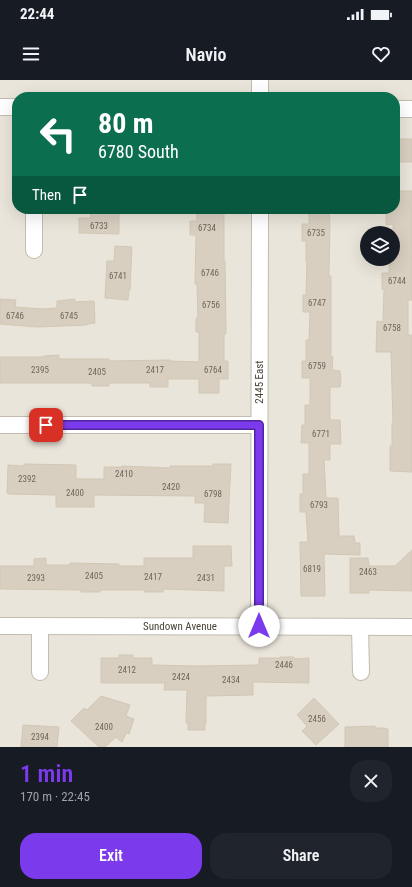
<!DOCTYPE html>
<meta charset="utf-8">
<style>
:root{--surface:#171b24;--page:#20242c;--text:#f1f3f6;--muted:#9ea1a6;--accent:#7c3aed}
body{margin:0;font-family:"Roboto Condensed",sans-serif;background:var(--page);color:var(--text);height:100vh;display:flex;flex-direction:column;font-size:15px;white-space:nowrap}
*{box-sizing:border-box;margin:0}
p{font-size:13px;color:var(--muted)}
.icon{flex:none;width:22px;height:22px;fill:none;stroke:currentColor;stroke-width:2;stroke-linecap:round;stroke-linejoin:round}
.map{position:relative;height:667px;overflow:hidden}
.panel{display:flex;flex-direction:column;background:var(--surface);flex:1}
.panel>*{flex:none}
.guide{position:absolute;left:12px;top:12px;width:388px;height:122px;border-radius:16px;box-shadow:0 4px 16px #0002;background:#0b6e4f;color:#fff;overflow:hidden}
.fabs{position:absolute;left:360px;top:146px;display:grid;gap:8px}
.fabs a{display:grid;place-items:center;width:40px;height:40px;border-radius:50%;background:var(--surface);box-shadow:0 4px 16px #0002;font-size:20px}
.pin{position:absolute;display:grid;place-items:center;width:34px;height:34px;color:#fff;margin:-17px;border-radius:8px;box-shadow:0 2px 6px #0006}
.me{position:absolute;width:44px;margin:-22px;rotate:0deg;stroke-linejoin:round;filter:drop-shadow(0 0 3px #0008)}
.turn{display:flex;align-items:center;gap:14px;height:84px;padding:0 20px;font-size:18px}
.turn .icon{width:52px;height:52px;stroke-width:2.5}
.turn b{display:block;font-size:28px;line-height:34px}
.then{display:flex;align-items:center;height:38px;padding:0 20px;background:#0003;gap:8px;font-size:15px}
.round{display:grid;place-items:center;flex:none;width:42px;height:42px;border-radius:16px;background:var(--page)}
.summary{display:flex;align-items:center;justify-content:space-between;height:68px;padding:0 20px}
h1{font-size:24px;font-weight:600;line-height:30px;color:var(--accent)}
.cta{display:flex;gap:8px;margin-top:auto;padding:8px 20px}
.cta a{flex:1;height:46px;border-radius:16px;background:var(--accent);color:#fff;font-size:16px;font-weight:600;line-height:46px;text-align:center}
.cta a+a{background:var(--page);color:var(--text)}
.status{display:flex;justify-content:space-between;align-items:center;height:28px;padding:0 20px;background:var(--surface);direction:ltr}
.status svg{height:11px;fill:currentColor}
header{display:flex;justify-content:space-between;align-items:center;height:52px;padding:0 20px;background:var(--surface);font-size:18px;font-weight:600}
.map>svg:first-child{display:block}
</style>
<div class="status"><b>22:44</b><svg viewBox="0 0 49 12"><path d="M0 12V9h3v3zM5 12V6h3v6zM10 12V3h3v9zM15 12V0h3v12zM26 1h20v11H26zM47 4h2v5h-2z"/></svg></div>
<header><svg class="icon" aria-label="menu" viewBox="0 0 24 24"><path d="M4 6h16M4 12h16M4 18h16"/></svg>Navio<svg class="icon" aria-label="heart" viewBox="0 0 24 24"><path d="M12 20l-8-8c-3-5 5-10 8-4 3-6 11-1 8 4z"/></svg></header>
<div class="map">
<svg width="412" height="667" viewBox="0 0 412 667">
<rect width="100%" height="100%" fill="#f6f3ec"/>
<path fill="#eae5da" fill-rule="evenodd" d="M0,0H412V667H0ZM17,17H395V129H17ZM367,153H393V179H367Z"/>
<g fill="#d8cfc1" stroke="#d3c7b4">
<rect x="395" y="59" width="17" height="23"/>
<path d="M395,111H412V220H408V255H412V392L390,391V366H392V343H393L391,272H376L377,241L383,242L384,209H382V193H389V184H392V179H393V144L386,145V129H395Z"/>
<path d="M90,129H119V154L79,153V138H91Z"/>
<path d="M197,129H224V181H225L226,254H224V281H228V299H219V313H199V299H168V307H150V303H109V306H92V303H0V277H44V276L59,275V279H109V281L170,280V281L199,282V252H196V238H198L197,204H195L196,155H190V141H197Z"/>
<path d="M309,129H329L330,143L329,196H331V277H333L332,290L340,291L341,299L340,307H330V340H340L341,364H330V380H324L326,418H338L339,456H354L355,463H360V475L324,474L325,516H301L300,462H308L306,432H300V414H303V394H309V363H301L302,345H305V325H310V298H302V281H306V260H309L310,232H303V215H306L307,181H306V161H302V144H309Z"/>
<path d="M115,166L132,167L130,210H129L128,220L105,218L107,181H114Z"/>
<path d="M0,219L16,220L15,227L43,229L57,228V221L75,219V222L94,221L95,243L87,244V245L37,247L0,244Z"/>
<path d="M24,384L76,385V399H104V387H122V386L170,388V386H213V384H231L228,443L204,442L205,423H195V416L94,415V427H56V415L9,414L7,413L8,385L24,386Z"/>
<path d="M193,466H231L232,486H224V511L163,509V512H144L145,510H100V512H81V510L0,509V486H34V479L46,478V485H70V483L119,484V486H144V478H193Z"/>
<path d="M412,470V511L369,510V513H350V478H368L369,486H395Z"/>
<path d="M119,575H133V578H152V585L197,586L259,585V578H280V577H294V579L309,578V603L253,602V615L206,616V643H205V650H188V643H186L187,610H164L165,603H101V578H119Z"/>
<path d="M101,616L130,625L126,636L134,639L129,654L126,653L122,662L116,657L105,667H99L71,641L84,628L87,630Z"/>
<path d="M314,618L339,644L316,665L302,651L307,646L297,635Z"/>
<path d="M23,645L59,647L57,667H21Z"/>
<path d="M375,646V648H385L386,649H388V667H345V647Z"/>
</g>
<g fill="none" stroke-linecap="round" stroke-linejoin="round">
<defs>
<g id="minor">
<path d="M260,0V17"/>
<path d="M0,27H17"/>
<path d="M395,29H412"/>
<path d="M34,170V129"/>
<path d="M0,345H259"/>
<path d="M0,546L412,547"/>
<path d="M40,546V592"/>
<path d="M259,547L260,129"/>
<path d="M360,547L361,592"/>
</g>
</defs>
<use href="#minor" stroke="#c2bbae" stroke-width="18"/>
<use href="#minor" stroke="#fff" stroke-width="16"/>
</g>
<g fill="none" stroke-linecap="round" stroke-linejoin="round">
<defs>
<path id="route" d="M46,345H259V546"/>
</defs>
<use href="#route" stroke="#51269a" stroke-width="10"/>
<use href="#route" stroke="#7c3aed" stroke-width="7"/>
</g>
<g text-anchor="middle" stroke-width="3" stroke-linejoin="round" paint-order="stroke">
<g font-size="9" fill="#6e675b">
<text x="99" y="149">6733</text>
<text x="207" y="151">6734</text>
<text x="316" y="156">6735</text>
<text x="210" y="196">6746</text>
<text x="118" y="199">6741</text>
<text x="397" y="204">6744</text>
<text x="317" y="226">6747</text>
<text x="211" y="228">6756</text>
<text x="15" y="239">6746</text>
<text x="69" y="239">6745</text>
<text x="392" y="251">6758</text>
<text x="317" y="289">6759</text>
<text x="40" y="293">2395</text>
<text x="155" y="293">2417</text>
<text x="213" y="293">6764</text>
<text x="97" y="295">2405</text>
<text x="321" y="357">6771</text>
<text x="124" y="397">2410</text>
<text x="27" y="402">2392</text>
<text x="171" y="410">2420</text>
<text x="75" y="416">2400</text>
<text x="213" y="417">6798</text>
<text x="319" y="428">6793</text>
<text x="312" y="492">6819</text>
<text x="368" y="495">2463</text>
<text x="94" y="499">2405</text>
<text x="153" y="500">2417</text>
<text x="36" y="501">2393</text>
<text x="206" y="501">2431</text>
<text x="284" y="588">2446</text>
<text x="127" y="593">2412</text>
<text x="181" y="600">2424</text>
<text x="231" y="603">2434</text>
<text x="317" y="642">2456</text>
<text x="104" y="650">2400</text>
<text x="40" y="660">2394</text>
</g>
<g font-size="11" fill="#4b4439" stroke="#fff">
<text transform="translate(259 302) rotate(-90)" y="4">2445 East</text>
<text x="180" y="550">Sundown Avenue</text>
</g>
</g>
</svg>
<div class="fabs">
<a><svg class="icon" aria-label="layers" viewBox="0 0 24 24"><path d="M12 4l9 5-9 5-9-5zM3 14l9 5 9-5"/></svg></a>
</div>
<div class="pin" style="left:46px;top:345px;background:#d93025"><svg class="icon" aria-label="arrive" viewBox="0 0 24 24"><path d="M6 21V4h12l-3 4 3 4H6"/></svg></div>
<svg class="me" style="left:259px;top:546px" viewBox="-20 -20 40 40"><circle r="19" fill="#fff"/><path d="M0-13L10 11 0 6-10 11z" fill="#7c3aed"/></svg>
<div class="guide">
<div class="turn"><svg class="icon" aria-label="left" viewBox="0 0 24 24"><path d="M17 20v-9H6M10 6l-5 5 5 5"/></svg><div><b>80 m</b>6780 South</div></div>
<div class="then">Then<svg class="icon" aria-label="arrive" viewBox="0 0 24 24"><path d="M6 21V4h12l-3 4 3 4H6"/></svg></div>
</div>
</div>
<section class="panel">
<div class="summary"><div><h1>1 min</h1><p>170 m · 22:45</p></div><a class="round"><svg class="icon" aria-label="close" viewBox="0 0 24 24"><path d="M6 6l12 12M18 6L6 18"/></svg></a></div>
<div class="cta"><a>Exit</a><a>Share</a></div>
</section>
